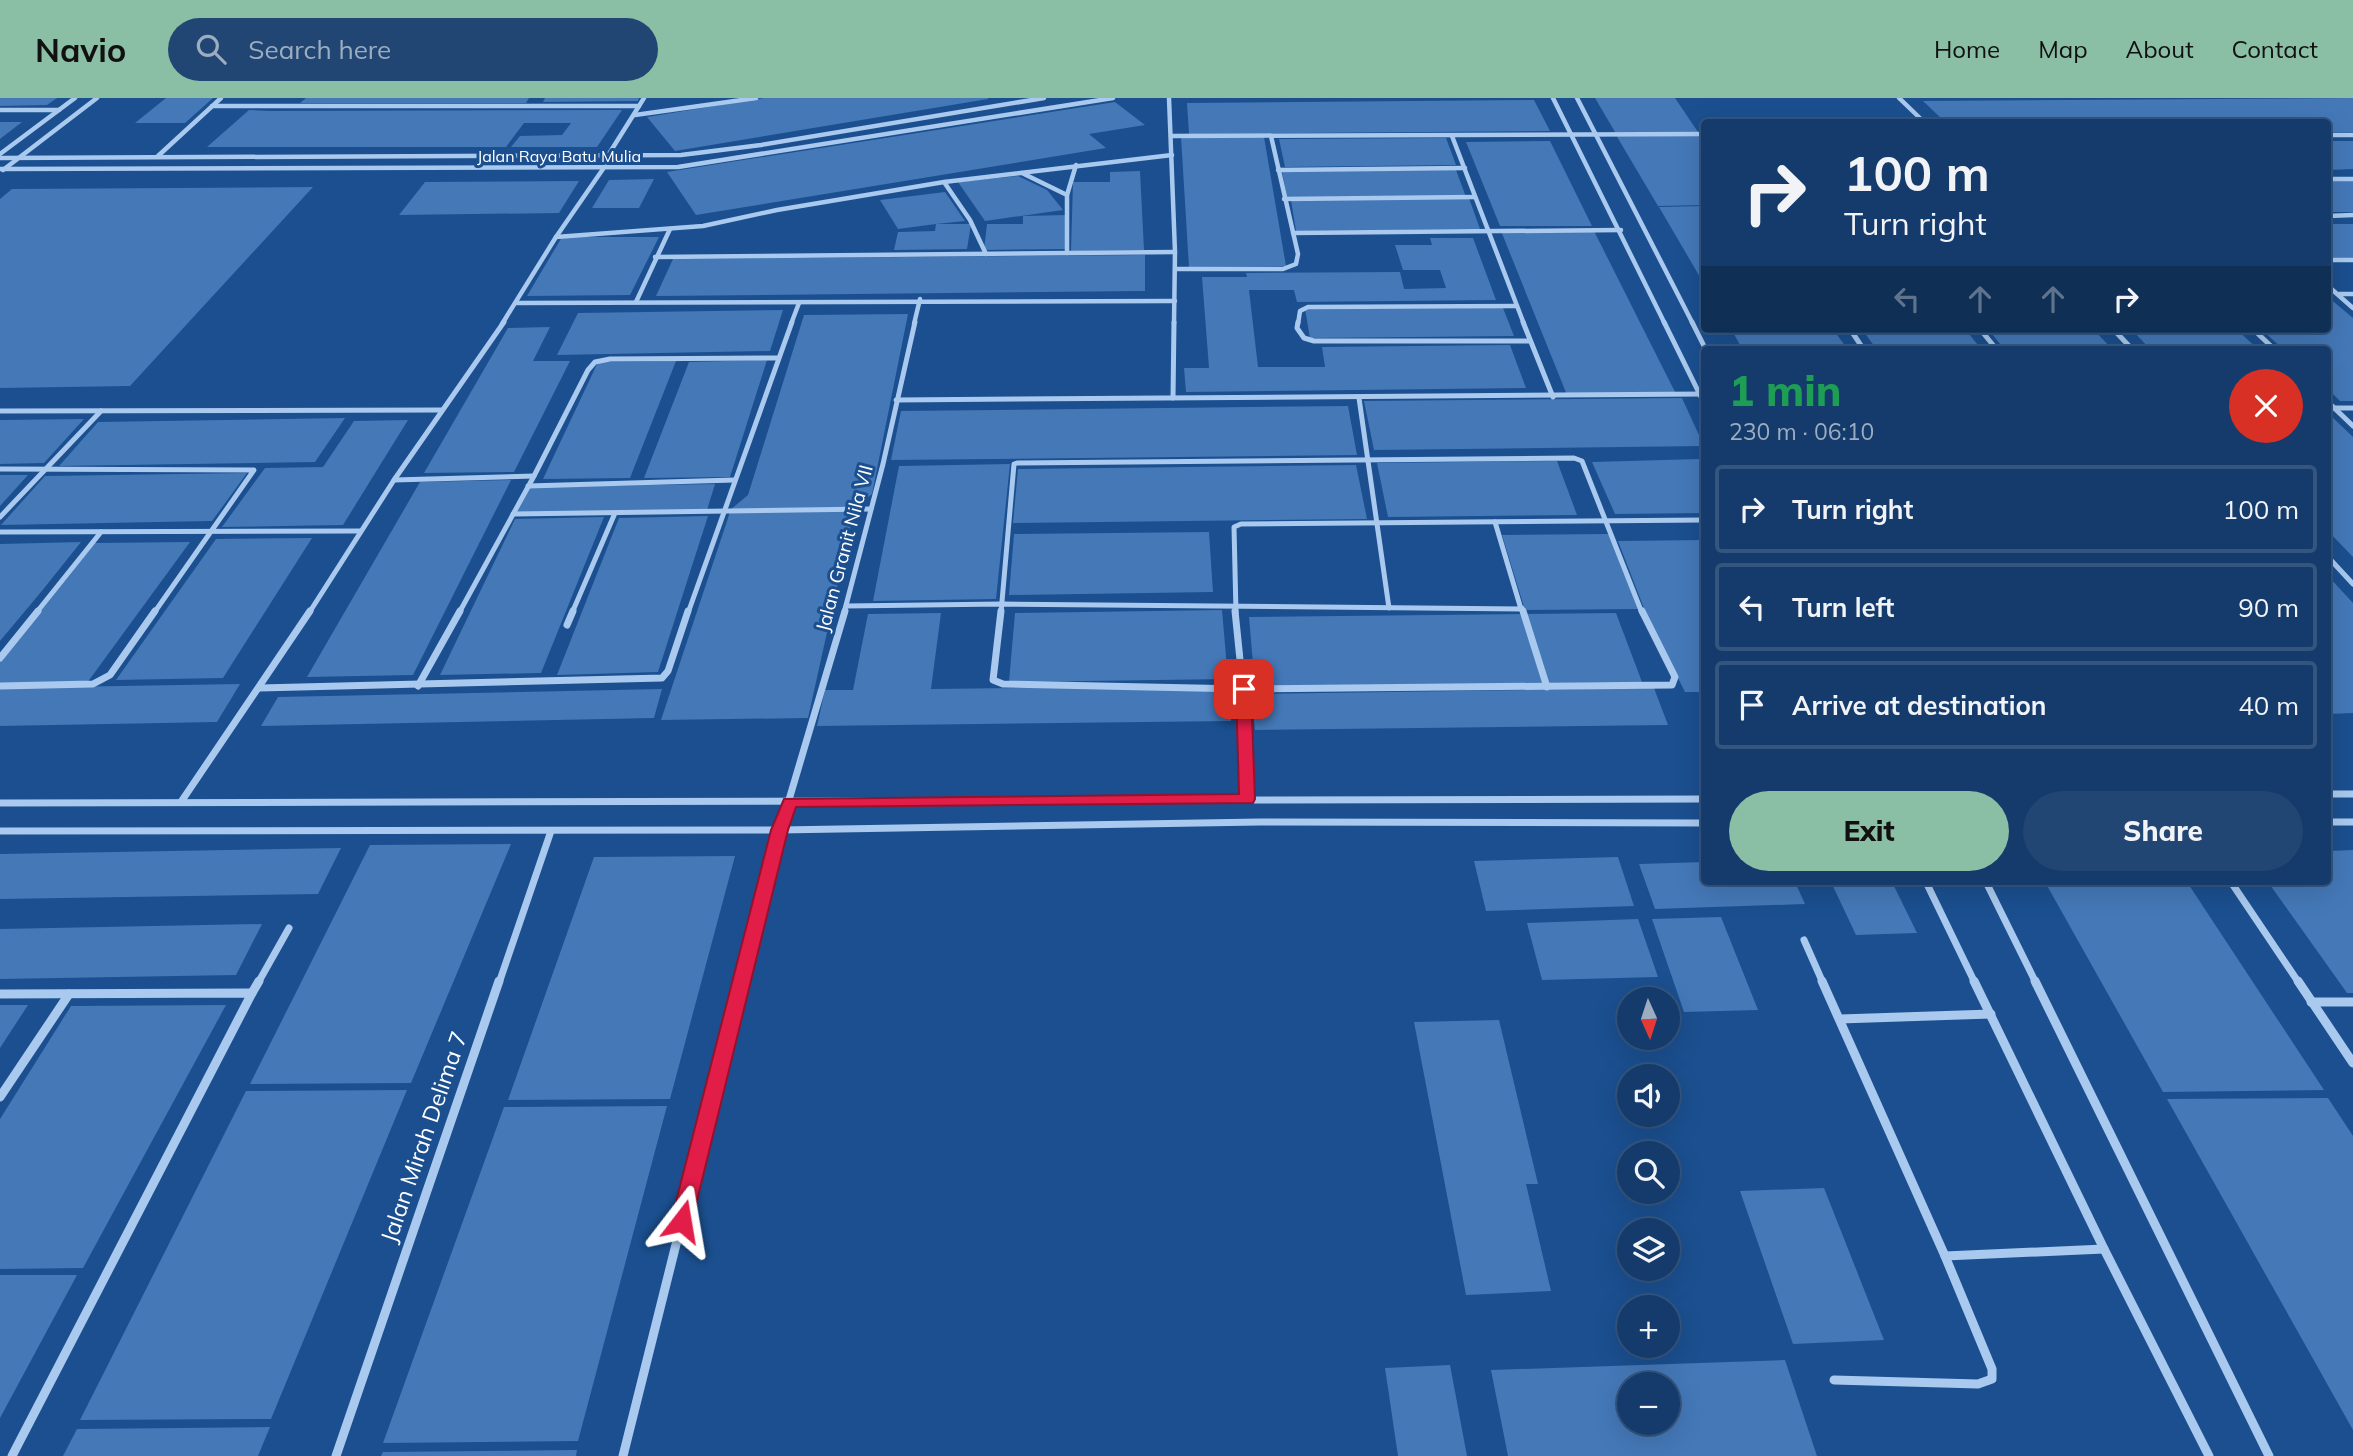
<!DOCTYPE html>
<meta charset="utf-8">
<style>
:root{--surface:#143b6b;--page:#214673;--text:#f1f3f6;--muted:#9dadc1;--line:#33557e;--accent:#8abfa5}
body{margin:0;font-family:Mulish,sans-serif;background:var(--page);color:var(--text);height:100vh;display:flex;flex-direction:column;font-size:26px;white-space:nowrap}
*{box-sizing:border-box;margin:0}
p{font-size:23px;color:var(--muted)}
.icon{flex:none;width:38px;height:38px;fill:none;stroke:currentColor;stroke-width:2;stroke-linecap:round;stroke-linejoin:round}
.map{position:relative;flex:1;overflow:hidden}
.drawer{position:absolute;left:1701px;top:248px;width:630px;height:539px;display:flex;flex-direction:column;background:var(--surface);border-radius:7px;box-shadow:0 7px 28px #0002,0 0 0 2px var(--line)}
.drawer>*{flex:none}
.top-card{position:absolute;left:1701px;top:21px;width:630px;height:214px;border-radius:7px;box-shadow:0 7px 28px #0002,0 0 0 2px var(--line);background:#143b6b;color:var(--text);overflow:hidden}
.needle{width:46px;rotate:177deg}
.tools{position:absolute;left:1617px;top:889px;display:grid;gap:14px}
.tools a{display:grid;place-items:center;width:63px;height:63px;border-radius:50%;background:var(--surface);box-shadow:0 7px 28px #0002,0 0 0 2px var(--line);font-size:35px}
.pin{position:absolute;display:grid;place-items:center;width:60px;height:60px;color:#fff;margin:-30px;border-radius:14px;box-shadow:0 4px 10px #0006}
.me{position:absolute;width:77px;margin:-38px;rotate:14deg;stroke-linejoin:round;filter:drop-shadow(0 0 5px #0008)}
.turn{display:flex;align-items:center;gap:24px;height:147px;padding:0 28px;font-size:32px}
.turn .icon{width:91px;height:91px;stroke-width:2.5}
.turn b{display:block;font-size:49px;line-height:60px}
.lanes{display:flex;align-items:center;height:66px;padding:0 28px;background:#0003;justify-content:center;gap:35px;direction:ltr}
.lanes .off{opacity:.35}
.round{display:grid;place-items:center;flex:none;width:74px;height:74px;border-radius:37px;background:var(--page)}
.overview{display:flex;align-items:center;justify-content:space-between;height:119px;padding:0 28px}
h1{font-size:42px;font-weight:800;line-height:52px;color:#1e9e55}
.cta{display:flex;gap:14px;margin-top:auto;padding:14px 28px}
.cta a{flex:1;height:80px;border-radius:42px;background:var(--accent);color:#111;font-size:28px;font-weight:800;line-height:80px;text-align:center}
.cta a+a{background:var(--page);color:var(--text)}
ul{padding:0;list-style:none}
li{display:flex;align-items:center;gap:21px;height:88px;margin:0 14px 10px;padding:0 14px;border:4px solid var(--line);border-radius:7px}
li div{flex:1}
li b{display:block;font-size:26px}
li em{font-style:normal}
header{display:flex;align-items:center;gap:42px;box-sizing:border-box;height:98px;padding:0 35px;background:var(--accent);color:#111}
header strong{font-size:33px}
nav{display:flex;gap:38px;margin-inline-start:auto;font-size:24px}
.search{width:490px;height:63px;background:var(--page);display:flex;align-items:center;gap:18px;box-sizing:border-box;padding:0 24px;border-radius:38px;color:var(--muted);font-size:26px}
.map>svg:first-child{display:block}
</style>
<header>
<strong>Navio</strong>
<div class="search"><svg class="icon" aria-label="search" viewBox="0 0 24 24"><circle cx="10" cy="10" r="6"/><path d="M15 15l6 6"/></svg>Search here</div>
<nav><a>Home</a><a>Map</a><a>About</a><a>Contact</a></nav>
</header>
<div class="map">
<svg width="2353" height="1358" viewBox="0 0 2353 1358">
<rect width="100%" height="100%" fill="#1b4f8f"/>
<g fill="#4478b7" fill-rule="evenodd">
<path d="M0,0H57L47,7L0,8Z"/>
<path d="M166,0H213L185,25H135Z"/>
<path d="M306,0H529L526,5H300Z"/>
<path d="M545,0H639L638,3L543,4Z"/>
<path d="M764,0H988V1L675,53L647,19Z"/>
<path d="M1595,0H1675L1698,34H1615Z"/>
<path d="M2353,0V34H2328V24H1945L1923,3Z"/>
<path d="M1534,2L1550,33L1189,36L1187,5Z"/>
<path d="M1115,4L1145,27L1089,36L1106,50L696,117L667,74Z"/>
<path d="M249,12L269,13L622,12L597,49H511L520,38L562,37L571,25H524L506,49H207Z"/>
<path d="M0,24H22L0,41Z"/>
<path d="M1616,37H1699L1704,44V107L1658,108Z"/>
<path d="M1181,39H1264L1286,168L1189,169Z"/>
<path d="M1446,40L1456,67L1285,69L1279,41Z"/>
<path d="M1550,43L1592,128H1500L1466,44Z"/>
<path d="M2328,43H2353V71L2328,72Z"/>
<path d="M1456,72L1466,99L1287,100L1282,73Z"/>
<path d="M1140,73L1144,152L1071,153L1073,84H1110V74Z"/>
<path d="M1018,78L1047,92L1063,112L985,123L958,84Z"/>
<path d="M654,81L639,110H592L609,82Z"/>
<path d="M579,83L559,115L399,117L425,84Z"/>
<rect x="2328" y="83" width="25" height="31"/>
<path d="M313,89L130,288L0,290V101L12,91Z"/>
<path d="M945,94L965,123L936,126H971L967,151L894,152L898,134L935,133L936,126L898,131L880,102Z"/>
<path d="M1469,100L1480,131L1296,133L1291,102Z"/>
<path d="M1704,108V186L1659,109Z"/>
<path d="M1067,117L1065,151L984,152L987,126H1023V118Z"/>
<rect x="2328" y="126" width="25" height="34"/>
<path d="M1501,133H1594L1676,296L1567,297Z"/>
<path d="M562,139H659L630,197L527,198Z"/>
<path d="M1430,140H1473L1496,202L1297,204L1294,192H1249L1258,269H1325L1322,249L1510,247L1526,290L1186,294L1184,270H1209L1202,179H1247L1246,175L1400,174L1404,191L1446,190L1440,172H1403L1395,147H1432Z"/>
<path d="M1145,157V193L656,198L673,161Z"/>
<path d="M2328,199L2353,220V303H2340L2328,291V252H2284L2261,231H2328Z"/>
<path d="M1503,210L1514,238L1310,240L1305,211Z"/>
<path d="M783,212L770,253L557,257L578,215Z"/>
<path d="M908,216L872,396L854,411L730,412L748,397L804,217Z"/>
<path d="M550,229L533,263H570L514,374L424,375L508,230Z"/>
<path d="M1731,231H1833L1848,252H1743Z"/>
<path d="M1862,231H1965L1982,252H1877Z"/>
<path d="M1988,231H2093L2113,252H2005Z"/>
<path d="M2131,231H2236L2259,252H2151Z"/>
<path d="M767,262L730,379L644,380L689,264Z"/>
<path d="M676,263L630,380L543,381L598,264Z"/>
<path d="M1682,300L1704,348L1374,352L1364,303Z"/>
<path d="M1348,308L1357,357L891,362L901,313Z"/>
<path d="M2328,315L2353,339V459L2328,433Z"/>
<path d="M345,320L315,364L59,368L98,324Z"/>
<path d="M84,321L44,365L0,366V322Z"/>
<path d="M408,322L343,427L222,429L265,370L323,369L354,323Z"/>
<path d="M1700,361L1704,370V415L1615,416L1592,364Z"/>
<path d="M1557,363L1577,417L1388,419L1377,365Z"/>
<path d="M1010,366L996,501L873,503L899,368Z"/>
<path d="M1356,367L1367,421L1013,425L1018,371Z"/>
<path d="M247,375L212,423L1,427L45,378Z"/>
<path d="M0,377H28L0,408Z"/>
<path d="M511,382L413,577L307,579L420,384Z"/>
<path d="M715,386L707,412L517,415L530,389Z"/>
<path d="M854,413L808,620L661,622L730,414Z"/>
<path d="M708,418L658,574L557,577L619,420Z"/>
<path d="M604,419L541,575L440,577L515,421Z"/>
<path d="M1209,434L1213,494L1009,497L1014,436Z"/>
<path d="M1609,436L1638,511L1525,512L1502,437Z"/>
<path d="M312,440L223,580L116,582L216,441Z"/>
<path d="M1704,442V594H1685L1647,518L1618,443Z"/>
<path d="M81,444L41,494L0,543V446Z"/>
<path d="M190,444L87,585L0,586V562L94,445Z"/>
<path d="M2328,478L2353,505V615L2328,616Z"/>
<path d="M1222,512L1228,581L1009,584L1015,515Z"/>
<path d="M941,515L931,591L1096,589L1230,592L1231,623L817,628L825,592H853L868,516Z"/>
<path d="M1616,515L1642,584L1255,589L1249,519Z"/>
<path d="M240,586L217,624L0,628V590Z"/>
<path d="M1654,590L1668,627L1255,632L1251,596Z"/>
<path d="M662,591L654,620L261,628L278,599Z"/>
<path d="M511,746L411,985L250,986L370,747Z"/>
<path d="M341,750L318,796L0,801V756Z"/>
<path d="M2353,752V895H2347L2268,784H2328V753Z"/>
<path d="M735,758L670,1001L508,1002L594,759Z"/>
<path d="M1618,759L1634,808L1486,813L1474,763Z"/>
<path d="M1704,764V784H1795L1805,806L1655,811L1639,766Z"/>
<path d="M1831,784H1892L1917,835L1856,837Z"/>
<path d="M2045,784H2187L2324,992L2163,994Z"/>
<path d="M1721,819L1758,912L1684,914L1652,821Z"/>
<path d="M1638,821L1658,879L1542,882L1527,825Z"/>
<path d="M262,826L236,877L0,881V831Z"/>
<path d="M0,907H28L0,950Z"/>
<path d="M226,907L83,1170L0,1171V1021L71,908Z"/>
<path d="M1499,922L1538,1086H1526L1551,1193L1466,1197L1414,924Z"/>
<path d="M407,992L271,1321L80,1322L246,993Z"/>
<path d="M2328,1000L2353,1038V1332L2167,1001Z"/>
<path d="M667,1008L578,1343L383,1345L504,1009Z"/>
<path d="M1824,1090L1884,1242L1793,1246L1740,1093Z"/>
<path d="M0,1177H77L0,1320Z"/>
<path d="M1785,1262L1817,1358H1508L1491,1272ZM1629,1286H1668V1325H1629Z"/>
<path d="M1450,1267L1467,1358H1398L1385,1270Z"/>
<path d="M270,1329L258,1358H63L77,1331Z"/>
<path d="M577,1352L576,1358H381L383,1354Z"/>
</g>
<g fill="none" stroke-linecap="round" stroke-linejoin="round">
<g stroke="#a9c9ee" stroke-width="4.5">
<path d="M1169,0L1175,154L1174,226"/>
<path d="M1553,0L1665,226"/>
<path d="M1577,0L1693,226"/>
<path d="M1899,0L1924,24"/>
<path d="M212,8H639"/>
<path d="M0,12H59"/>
<path d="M635,17L756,0"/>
<path d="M2328,37H2353"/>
<path d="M1171,38L1704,36"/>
<path d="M1452,38L1524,226"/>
<path d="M0,56L75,0"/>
<path d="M158,58L221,0"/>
<path d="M0,60L681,57L761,47L1044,0"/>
<path d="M0,71L678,69L1113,0"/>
<path d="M3,72L97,0"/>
<path d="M1278,72L1465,70"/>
<path d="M1022,75L1067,97"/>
<path d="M2328,81H2353"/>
<path d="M944,84L970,122L986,156"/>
<path d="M1284,101L1475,99"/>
<path d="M2328,118L2353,117"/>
<path d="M1293,135L1621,132"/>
<path d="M556,139L703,128L777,112L944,84L1172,57"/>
<path d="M1067,155V97L1076,67"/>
<path d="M655,159L1175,154"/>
<path d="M2328,162H2353"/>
<path d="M1175,171H1283L1296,166L1298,156L1271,38"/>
<path d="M2328,188L2353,210"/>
<path d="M2339,196H2353"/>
<path d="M636,204L670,131"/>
<path d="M517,205L1175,203"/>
<path d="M502,226L556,139L603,71L607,59L644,0"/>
<path d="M791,226L799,205"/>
<path d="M914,226L920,201"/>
<path d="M1298,226L1300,213L1308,209L1517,208"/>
</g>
<g stroke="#a9c9ee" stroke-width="5">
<path d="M1298,224L1297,230L1304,240L1314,243H1530"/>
<path d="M1523,224L1553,299"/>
<path d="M1664,224L1704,305"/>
<path d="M1692,224L1706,252"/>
<path d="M1850,231L1864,252"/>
<path d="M1980,231L1997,252"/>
<path d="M2113,231L2133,252"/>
<path d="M2253,231L2275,252"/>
<path d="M1173,300L1174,224"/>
<path d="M1359,300L1389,510"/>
<path d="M896,302L1704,296"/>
<path d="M2328,304L2353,328"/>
<path d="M2334,310H2353"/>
<path d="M0,313L441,312"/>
<path d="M0,371L254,372L154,515"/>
<path d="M394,382L534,378"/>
<path d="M528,388L734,382"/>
<path d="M513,416L871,411"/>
<path d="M0,419L101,313"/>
<path d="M0,434L361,433"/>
<path d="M2328,459L2353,486"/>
<path d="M846,508L1002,506L1521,511L1495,424"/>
<path d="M1522,510L1523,515"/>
<path d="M36,515L101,434"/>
<path d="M309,515L394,382L504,224"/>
<path d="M459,515L534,378L588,272L595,264L610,261L778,260"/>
<path d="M572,515L615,415"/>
<path d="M688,515L792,224"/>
<path d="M844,515L883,366L915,224"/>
<path d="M1001,515L1014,366L1017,365L1574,360L1582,363L1642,515"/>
<path d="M1236,515L1234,429L1241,426L1704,422"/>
</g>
<g stroke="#a9c9ee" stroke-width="7">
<path d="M1001,513L993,582L1003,586L1243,591L1672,587L1675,579L1642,513"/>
<path d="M1235,513L1243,591L1247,701"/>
<path d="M1523,513L1547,589"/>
<path d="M567,527L573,513"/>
<path d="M0,560L38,513"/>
<path d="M0,588L93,586L110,577L155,513"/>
<path d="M418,588L460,513"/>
<path d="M260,590L662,580L668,573L688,513"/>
<path d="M2328,696H2353"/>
<path d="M181,704L310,513"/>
<path d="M0,705L1704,701"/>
<path d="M2328,724H2353"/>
<path d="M0,733L780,732L1260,724L1704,725"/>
<path d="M1926,784L1975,885"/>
<path d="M1986,784L2036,885"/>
<path d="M2231,784L2299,885"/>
<path d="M1804,842L1823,885"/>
<path d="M258,885L289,830"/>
<path d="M499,885L551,733"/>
<path d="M742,885L780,732L845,513"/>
</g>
<g stroke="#a9c9ee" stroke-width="9">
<path d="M1822,883L1945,1158L2104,1151"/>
<path d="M1974,883L2104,1151L2209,1358"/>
<path d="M2035,883L2269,1358"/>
<path d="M2298,883L2353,965"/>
<path d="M252,895L259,883"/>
<path d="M0,896L252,895L12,1358"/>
<path d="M2311,904H2353"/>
<path d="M1840,921L1991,916"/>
<path d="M0,999L69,896"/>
<path d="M1834,1282L1978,1286L1992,1281V1271L1945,1158"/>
<path d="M336,1358L499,883"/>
<path d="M623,1358L742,883"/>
</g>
</g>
<path fill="#e11d48" stroke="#92132f" stroke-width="2" d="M1244,586L1251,591L1255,701L1253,705L796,709L788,732L692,1123L689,1129L682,1132L674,1129L671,1123L771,732L784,701L1239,696L1236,591Z"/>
<g text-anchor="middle" stroke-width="6" stroke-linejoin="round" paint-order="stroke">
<g font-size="16" fill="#fff" stroke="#1b4f8f">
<text x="559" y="64">Jalan Raya Batu Mulia</text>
</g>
<g font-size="19" fill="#fff" stroke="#1b4f8f">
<text transform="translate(844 450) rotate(-75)" y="7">Jalan Granit Nila VII</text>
</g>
<g font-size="23" fill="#fff" stroke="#1b4f8f">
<text transform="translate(424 1039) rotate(-71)" y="8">Jalan Mirah Delima 7</text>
</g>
</g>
</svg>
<div class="tools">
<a><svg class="needle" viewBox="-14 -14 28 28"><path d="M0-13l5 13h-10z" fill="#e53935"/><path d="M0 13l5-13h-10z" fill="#9dadc1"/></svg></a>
<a><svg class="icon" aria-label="sound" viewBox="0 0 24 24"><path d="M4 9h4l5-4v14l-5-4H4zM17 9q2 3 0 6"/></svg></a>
<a><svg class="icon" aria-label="search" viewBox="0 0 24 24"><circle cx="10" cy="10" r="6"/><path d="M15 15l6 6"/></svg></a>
<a><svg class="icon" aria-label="layers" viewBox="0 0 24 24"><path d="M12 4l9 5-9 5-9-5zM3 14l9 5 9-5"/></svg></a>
<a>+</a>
<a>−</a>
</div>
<div class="pin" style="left:1244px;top:591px;background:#d93025"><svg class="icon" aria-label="arrive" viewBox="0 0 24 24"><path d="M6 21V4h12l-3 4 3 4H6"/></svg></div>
<svg class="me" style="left:682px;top:1123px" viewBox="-20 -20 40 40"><path d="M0-17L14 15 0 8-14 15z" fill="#e11d48" stroke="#fff" stroke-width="4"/></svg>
<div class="top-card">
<div class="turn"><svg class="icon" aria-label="right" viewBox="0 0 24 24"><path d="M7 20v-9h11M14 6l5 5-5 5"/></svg><div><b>100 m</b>Turn right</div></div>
<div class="lanes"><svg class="icon off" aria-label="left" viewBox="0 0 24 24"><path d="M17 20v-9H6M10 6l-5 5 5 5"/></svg><svg class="icon off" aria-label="ahead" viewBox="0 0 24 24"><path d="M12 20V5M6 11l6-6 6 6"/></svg><svg class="icon off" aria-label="ahead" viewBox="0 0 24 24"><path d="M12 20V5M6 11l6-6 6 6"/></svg><svg class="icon" aria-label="right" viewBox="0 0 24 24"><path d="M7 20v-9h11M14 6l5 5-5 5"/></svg></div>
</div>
<section class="drawer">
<div class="overview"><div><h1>1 min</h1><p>230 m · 06:10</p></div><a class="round" style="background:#d93025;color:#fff"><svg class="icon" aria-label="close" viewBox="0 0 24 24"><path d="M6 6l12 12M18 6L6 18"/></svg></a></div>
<ul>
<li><svg class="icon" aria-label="right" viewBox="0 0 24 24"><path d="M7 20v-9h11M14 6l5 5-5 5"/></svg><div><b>Turn right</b></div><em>100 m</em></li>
<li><svg class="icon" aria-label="left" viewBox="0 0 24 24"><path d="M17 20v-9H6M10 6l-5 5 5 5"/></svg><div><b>Turn left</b></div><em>90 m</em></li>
<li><svg class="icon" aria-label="arrive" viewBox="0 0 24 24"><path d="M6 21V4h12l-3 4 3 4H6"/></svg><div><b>Arrive at destination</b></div><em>40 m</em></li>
</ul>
<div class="cta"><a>Exit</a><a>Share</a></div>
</section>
</div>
